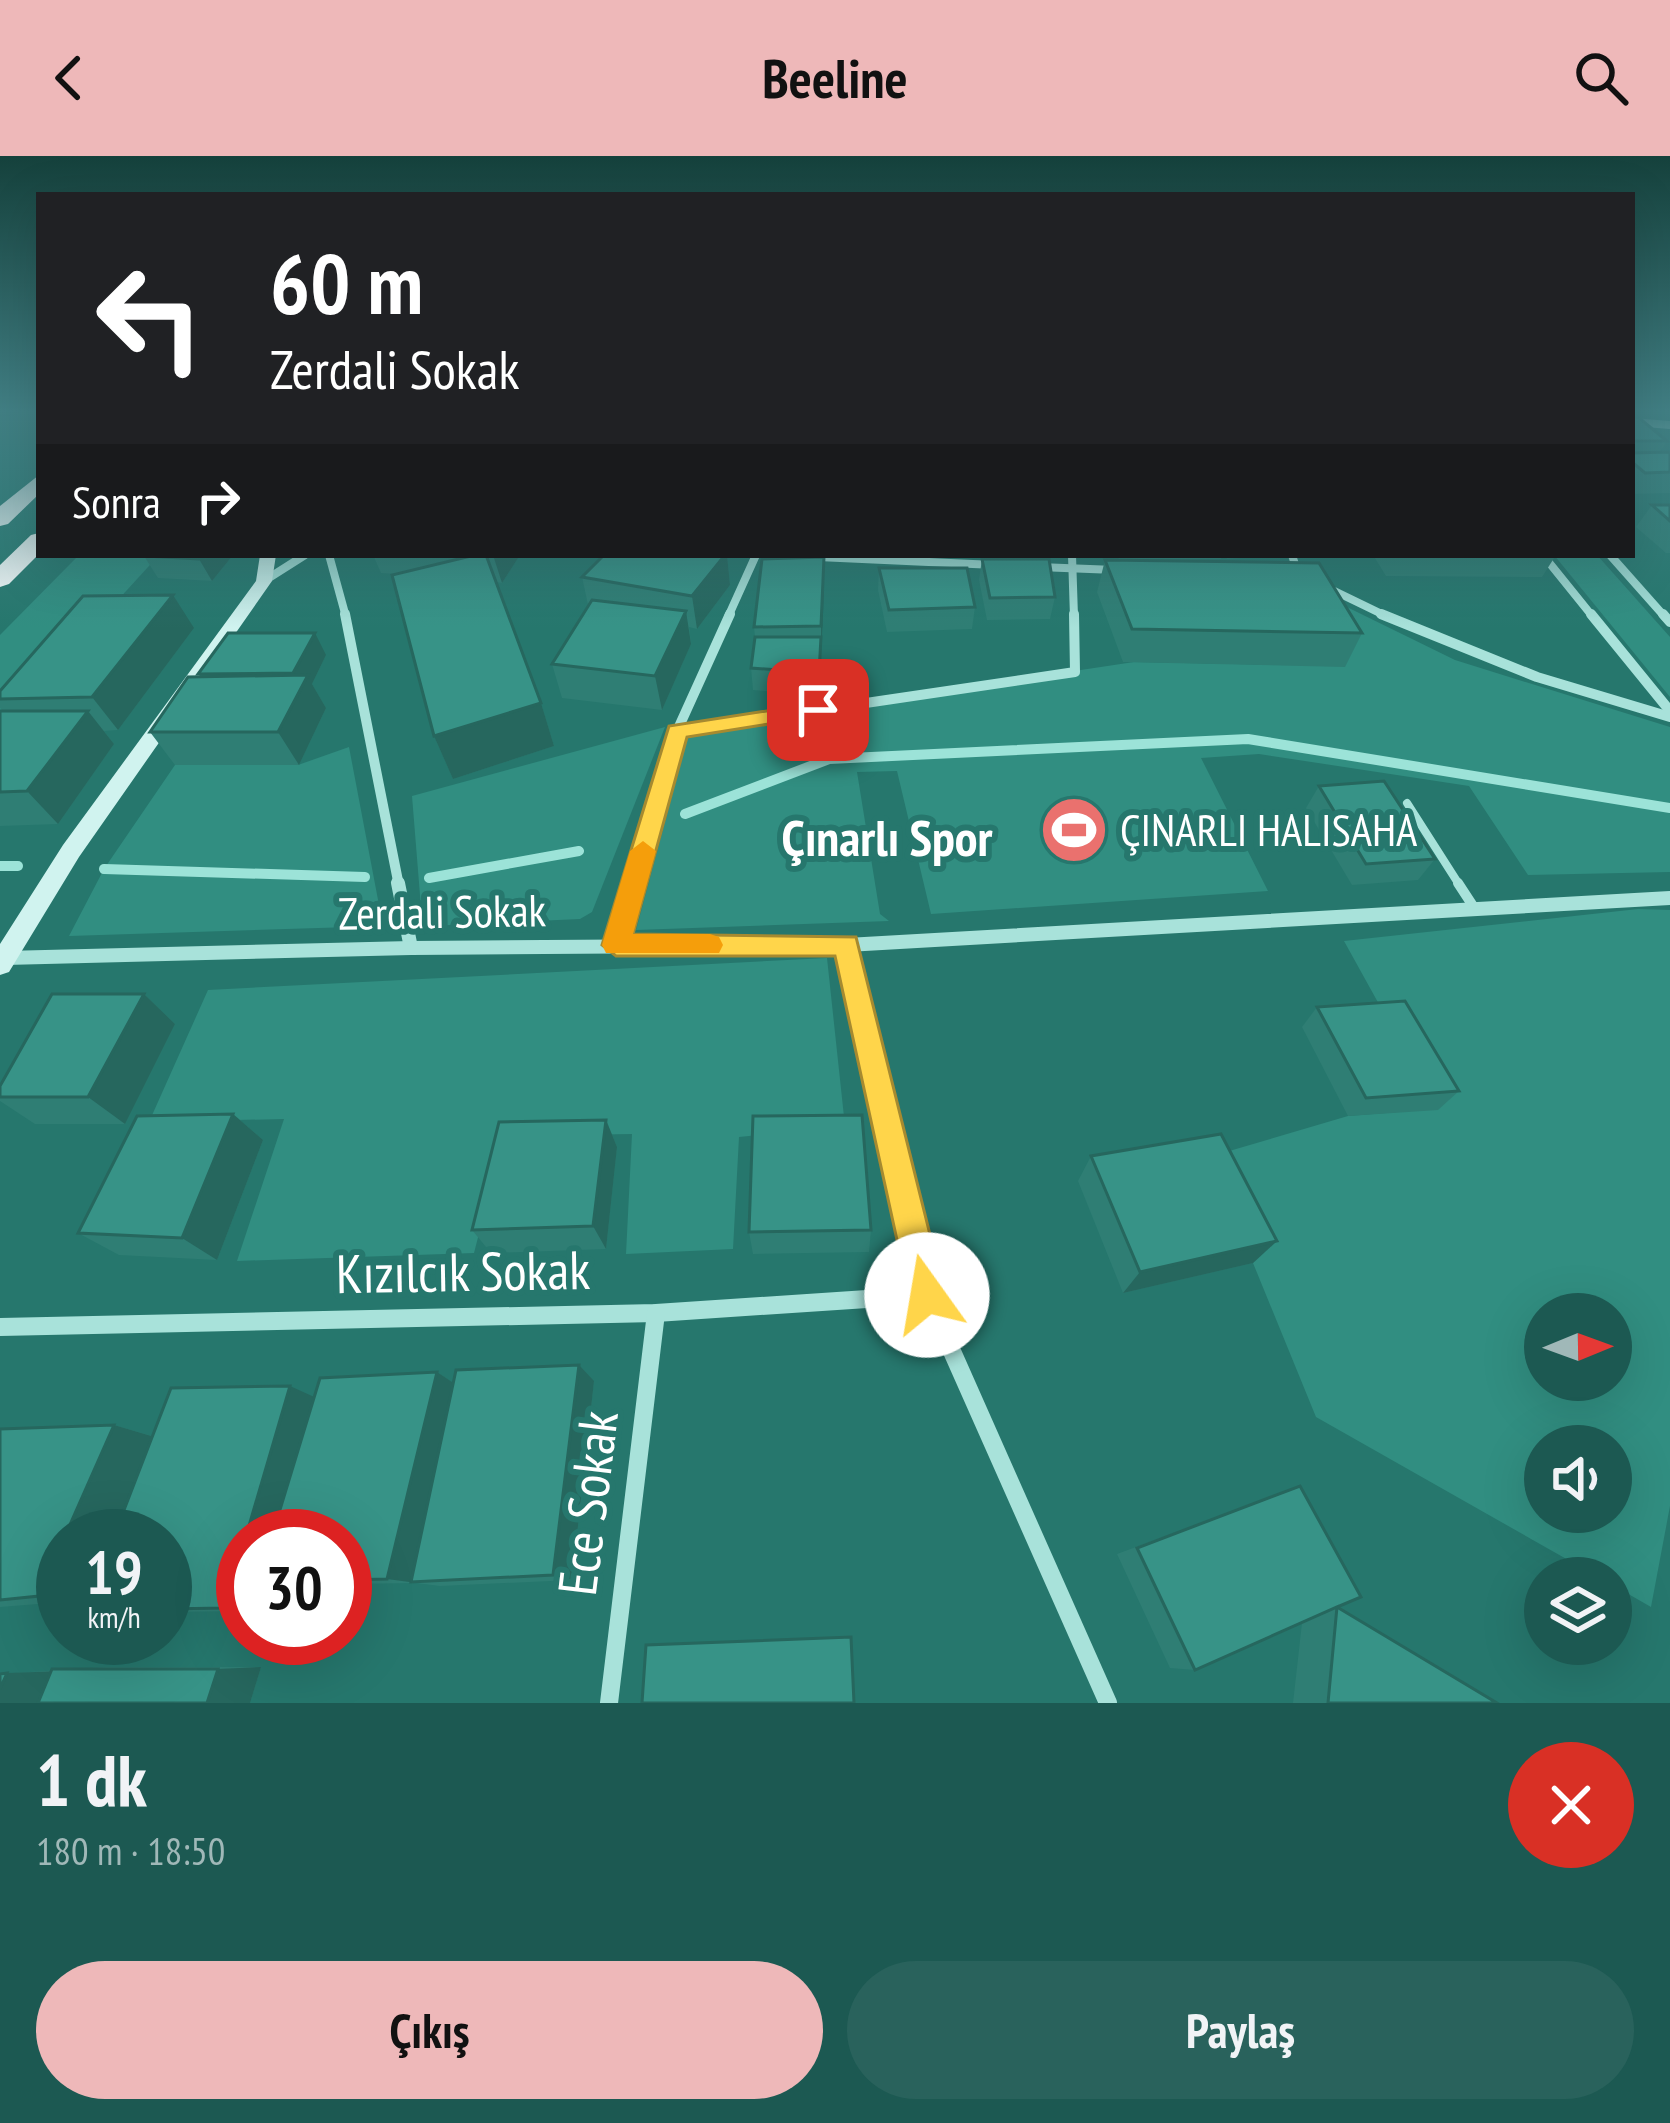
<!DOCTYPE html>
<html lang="tr">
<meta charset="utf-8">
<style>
:root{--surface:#1c5952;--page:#29625c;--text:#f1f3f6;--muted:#a0b8b8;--accent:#eeb8b9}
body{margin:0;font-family:"PT Sans Narrow",sans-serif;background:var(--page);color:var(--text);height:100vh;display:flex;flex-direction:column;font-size:45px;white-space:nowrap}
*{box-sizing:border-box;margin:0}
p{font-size:39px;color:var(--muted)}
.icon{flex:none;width:66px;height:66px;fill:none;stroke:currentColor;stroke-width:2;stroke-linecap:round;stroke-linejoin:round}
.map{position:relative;height:1547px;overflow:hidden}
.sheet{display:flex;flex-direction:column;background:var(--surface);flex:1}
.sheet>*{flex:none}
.hud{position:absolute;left:36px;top:36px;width:1599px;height:366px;border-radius:0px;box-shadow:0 12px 48px #0002;background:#202124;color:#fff;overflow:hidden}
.needle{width:78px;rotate:89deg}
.fabs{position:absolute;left:1524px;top:1137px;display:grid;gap:24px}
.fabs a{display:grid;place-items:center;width:108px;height:108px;border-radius:50%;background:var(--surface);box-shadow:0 12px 48px #0002;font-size:60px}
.speed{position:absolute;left:36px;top:1353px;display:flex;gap:24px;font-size:60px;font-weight:700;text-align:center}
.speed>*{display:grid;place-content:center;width:156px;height:156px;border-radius:50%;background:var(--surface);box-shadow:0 12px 48px #0002;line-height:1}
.speed small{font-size:30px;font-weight:400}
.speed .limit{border:18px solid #d22;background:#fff;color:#111}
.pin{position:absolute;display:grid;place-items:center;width:102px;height:102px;color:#fff;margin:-51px;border-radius:24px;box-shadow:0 6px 18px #0006}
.me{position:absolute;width:132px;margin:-66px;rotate:347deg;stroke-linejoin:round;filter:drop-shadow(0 0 9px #0008)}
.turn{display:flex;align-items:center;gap:42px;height:252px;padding:0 36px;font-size:54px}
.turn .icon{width:156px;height:156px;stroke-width:2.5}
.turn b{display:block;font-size:84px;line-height:102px}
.then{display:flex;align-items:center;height:114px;padding:0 36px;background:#0003;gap:24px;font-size:45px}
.round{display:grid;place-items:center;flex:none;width:126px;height:126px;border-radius:63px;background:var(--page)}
.summary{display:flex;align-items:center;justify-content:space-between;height:204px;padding:0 36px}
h1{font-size:72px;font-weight:700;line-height:90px}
.button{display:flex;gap:24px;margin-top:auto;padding:24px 36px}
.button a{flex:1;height:138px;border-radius:72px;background:var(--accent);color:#111;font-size:48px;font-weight:700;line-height:138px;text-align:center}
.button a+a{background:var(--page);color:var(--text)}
header{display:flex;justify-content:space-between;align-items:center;height:156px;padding:0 36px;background:var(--accent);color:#111;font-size:54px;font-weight:700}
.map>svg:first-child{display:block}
</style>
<header><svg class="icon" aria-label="back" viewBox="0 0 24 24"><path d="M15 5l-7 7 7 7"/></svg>Beeline<svg class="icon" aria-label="search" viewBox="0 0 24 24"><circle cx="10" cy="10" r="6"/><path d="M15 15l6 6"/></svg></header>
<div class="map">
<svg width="1670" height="1547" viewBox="0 0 1670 1547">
<rect width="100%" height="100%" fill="#26776d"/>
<g fill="#318e81" fill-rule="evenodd">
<path d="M79,399H159L0,573V479Z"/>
<path d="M1554,399H1597L1670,481V541Z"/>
<path d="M1304,430L1455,504L1670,571V716L1528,719L1469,630L1259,598L1201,602L1268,735L931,758L897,615L857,616L880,758L889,765L636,774L690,573L1134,506L1344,510Z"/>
<path d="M665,571L592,756L580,763L429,770L422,764L412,640Z"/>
<path d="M349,591L383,770L69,780L104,713L175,609H298Z"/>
<path d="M1638,753L1670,754V1350L1651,1451L1611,1428V1422H1600L1316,1261L1253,1107L1202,1003L1348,960L1437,953L1344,785ZM1545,1158H1611V1224H1545ZM1545,1290H1611V1356H1545Z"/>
<path d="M827,802L845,970L739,981L733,1093L626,1098L632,978L504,980L474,1097L237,1105L284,963L149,966L208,834Z"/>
</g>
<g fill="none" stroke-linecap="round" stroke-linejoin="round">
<g stroke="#9ce3d8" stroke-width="10">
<path d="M685,658L829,603L1248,583L1670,652"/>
<path d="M0,710H18"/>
<path d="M104,713L365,721"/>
<path d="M429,722L579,695"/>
</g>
<path stroke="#a8e2da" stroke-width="8" d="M1407,647L1460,730"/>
<path stroke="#a8e2da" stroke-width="10" d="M1458,727L1473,750"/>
<g stroke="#a8e2da" stroke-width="8">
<path d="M329,399L346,461"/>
<path d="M774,399L995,409"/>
<path d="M1072,399L1074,461"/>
<path d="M1292,399L1298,418"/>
<path d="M1543,399L1593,461"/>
<path d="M1610,399L1665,461"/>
<path d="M1039,411L1115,414"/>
<path d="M264,425L305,399"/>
<path d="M1324,430L1388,461"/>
<path d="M728,461L756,399"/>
</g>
<g stroke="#a8e2da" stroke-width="10">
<path d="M345,458L399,730"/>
<path d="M730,458L677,575L1075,516L1074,458"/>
<path d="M1381,458L1537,521L1670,561"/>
<path d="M1591,458L1670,555"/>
<path d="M1663,458L1670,466"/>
<path d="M633,730L677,575"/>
</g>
<g stroke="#a8e2da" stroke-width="14">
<path d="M398,727L411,792"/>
<path d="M616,789L634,727"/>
<path d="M847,789L914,1083"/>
<path d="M5,802L411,792L847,789L1670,742"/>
</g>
<g stroke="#a8e2da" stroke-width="18">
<path d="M914,1080L927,1139L1108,1547"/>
<path d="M0,1171L656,1157L927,1139"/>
<path d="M609,1547L656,1157"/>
</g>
<g fill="#d0f3ef" fill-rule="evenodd">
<path d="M1632,262L1670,265V273L1632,270Z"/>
<path d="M260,399H276L272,425L79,701L9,816L0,819V788L63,689L256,425Z"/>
</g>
<g fill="#fff" fill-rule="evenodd">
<path d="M39,319V338L8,368L0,370V350Z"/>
<path d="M39,377V398L9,428L0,431V409L31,379Z"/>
</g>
</g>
<g fill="#2f7e74">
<path d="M1632,261L1667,285L1660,296H1670V337L1632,338Z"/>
<path d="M1652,349H1670V397H1666L1636,371Z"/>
<path d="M233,399L212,425L158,422L144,400Z"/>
<path d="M373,399H520L502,427L497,426L541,547L554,590L453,623L434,580L396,418L381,417Z"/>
<path d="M604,399H727L730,429L697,473L689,471L691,488L662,554L562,542L552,508L588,449L582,421Z"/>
<path d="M1117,399H1222L1221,403L1144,404L1362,477L1345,511L1123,506L1097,436L1105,404H1119Z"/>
<path d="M1225,399H1283L1227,403Z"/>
<path d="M1373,399H1556L1542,421L1386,420Z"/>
<path d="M824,401L820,540L753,534L751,512L755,481L754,471Z"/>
<path d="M982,403L1055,441L1050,463L987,464L979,424Z"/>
<path d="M879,412L975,451L972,473L887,476L878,434Z"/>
<path d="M194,472L118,574L104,575L114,588L58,668L0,670V555H3L0,552V535Z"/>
<path d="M326,499L312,528L326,552L299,609H175L150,576L200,520L198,518Z"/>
<path d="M1319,630L1435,703L1418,724L1352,729L1306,652Z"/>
<path d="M144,838L175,868L125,968H35L0,945V930Z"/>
<path d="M1317,851L1459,935L1438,954L1348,960L1302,871Z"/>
<path d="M233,958L263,984L217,1104L119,1099L78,1077Z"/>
<path d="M606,964L617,991L606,1093L491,1097L472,1074Z"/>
<path d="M1091,1000L1277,1085L1253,1107L1123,1137L1078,1025Z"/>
<path d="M871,1074L869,1096L753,1098L749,1076Z"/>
<path d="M437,1216L453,1227L594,1225L572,1424L440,1430L416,1427L345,1428V1380H243V1455L165,1456V1380H63V1446L0,1451V1273L114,1269L152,1280L314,1241Z"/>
<path d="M1300,1330L1337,1451L1497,1547H1293L1302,1467L1195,1514L1170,1512L1117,1398Z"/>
<path d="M106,1511H261L250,1547H0V1518Z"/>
</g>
<g fill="#26675e">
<path d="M0,255H20L17,259L0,261Z"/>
<path d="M203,399H233L212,425L199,403Z"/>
<path d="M493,399H520L502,427Z"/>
<path d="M725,399H727L730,429L697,473L692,440Z"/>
<path d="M824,401V434L821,503V470Z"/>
<path d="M173,439L194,472L118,574L92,541Z"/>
<path d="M686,455L691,488L662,554L655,520Z"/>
<path d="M315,477L326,499L312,528L326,552L299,609L278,576L301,531L293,517Z"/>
<path d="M541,547L554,590L453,623L434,580Z"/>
<path d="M88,555L114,588L58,668L27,635Z"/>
<path d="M144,838L175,868L125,968L88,941Z"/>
<path d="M233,958L263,984L217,1104L182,1082Z"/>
<path d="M606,964L617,991L606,1093L593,1070Z"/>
<path d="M1277,1085L1253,1107L1123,1137L1140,1116Z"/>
<path d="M579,1209L594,1225L572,1424L553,1419Z"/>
<path d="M437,1216L461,1232L417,1427L387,1423Z"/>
<path d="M290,1230L323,1245L286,1380H246Z"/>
<path d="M114,1269L158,1282L118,1380H65Z"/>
<path d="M63,1386V1442L39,1440Z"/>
<path d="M243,1389V1453L224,1452Z"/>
<path d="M261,1511L250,1547H207L218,1513Z"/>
<path d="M64,1515L52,1547H0V1533L7,1517Z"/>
</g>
<g fill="#379387" stroke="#26675e" stroke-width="3">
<path d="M1632,261H1638L1667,285H1632Z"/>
<path d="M1670,296V316L1645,317L1632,306V297Z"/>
<path d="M1652,349H1670V365Z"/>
<path d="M145,399H203L199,403L144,400Z"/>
<path d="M475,399H486L541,547L434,580L392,419Z"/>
<path d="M604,399H725L692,440L582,421Z"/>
<path d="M824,401L821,470L754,471L762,403Z"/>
<path d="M982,403H1049L1055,441L990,442Z"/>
<path d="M1105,404L1319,407L1362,477L1132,473Z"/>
<path d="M879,412H967L975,451L889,454Z"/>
<path d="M173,439L92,541L0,543V535L83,440Z"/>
<path d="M592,444L686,455L655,520L552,508Z"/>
<path d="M228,477H315L293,517L198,518Z"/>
<path d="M755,481H821L819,517L751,512Z"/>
<path d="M308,519L278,576H150L188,521Z"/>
<path d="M0,555H88L27,635L0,636Z"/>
<path d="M1384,625L1435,703L1366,708L1319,630Z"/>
<path d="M52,838H144L88,941H0V930Z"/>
<path d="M1405,845L1459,935L1366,942L1317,851Z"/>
<path d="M233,958L182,1082L78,1077L137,960Z"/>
<path d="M862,959L871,1074L749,1076L753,960Z"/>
<path d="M606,964L593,1070L472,1074L499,966Z"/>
<path d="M1221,978L1277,1085L1140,1116L1091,1000Z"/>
<path d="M579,1209L553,1419L411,1426L456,1214Z"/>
<path d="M437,1216L387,1423L345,1424V1380H272L320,1222Z"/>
<path d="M290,1230L246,1380H243V1389L224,1452L165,1453V1380H114L171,1232Z"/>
<path d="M114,1269L65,1380H63V1386L39,1440L0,1444V1273Z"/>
<path d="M1300,1330L1361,1441L1337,1451L1497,1547H1328L1337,1451L1195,1514L1137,1392Z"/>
<path d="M851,1481L854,1547H642L646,1489Z"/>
<path d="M52,1513H218L207,1547H38Z"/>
<path d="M7,1517L0,1533V1518Z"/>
</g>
<linearGradient id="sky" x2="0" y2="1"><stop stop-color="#15413c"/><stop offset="0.54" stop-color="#417f84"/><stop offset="1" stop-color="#417f84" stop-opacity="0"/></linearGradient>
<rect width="1670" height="472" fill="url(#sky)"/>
<path fill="#ffd54a" stroke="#a68a30" stroke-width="3" d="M818,547L829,554L826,559L687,581L633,778L856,781L945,1139L940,1152L927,1157L915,1152L909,1139L835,800H616L602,789L669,570Z"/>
<path fill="#f59e0b" d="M643,685L656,695L633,778H710L719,781L723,789L719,797H606L602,789L630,695Z"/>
<defs>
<symbol id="stadium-disc" viewBox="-11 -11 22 22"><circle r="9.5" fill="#ea716e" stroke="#26776d"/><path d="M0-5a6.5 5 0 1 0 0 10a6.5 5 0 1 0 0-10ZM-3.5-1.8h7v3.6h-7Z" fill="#fff"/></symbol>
</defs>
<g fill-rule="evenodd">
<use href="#stadium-disc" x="1036" y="636" width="76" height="76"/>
</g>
<g text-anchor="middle" stroke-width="12" stroke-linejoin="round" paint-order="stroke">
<g font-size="45" fill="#fff" stroke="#26776d" text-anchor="start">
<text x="1120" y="690">ÇINARLI HALISAHA</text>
</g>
<g font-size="45" fill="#fff" stroke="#26776d">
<text transform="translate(442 756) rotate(-1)" y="16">Zerdali Sokak</text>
</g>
<g font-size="51" font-weight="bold" fill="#fff" stroke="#26776d">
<text x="887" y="700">Çınarlı Spor</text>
</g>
<g font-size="54" fill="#fff" stroke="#26776d">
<text transform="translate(463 1116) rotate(-1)" y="19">Kızılcık Sokak</text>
<text transform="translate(588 1347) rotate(-83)" y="19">Ece Sokak</text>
</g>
</g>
</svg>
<div class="fabs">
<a><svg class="needle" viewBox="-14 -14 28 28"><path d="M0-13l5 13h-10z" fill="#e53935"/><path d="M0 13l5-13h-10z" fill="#a0b8b8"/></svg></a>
<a><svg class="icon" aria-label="sound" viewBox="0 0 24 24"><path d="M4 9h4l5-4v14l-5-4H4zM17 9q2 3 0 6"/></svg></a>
<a><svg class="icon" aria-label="layers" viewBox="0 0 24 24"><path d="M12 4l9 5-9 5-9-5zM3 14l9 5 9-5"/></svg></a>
</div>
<div class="speed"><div>19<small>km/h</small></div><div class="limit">30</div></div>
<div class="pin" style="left:818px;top:554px;background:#d93025"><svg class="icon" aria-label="arrive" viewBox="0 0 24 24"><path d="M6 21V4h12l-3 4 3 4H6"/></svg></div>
<svg class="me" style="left:927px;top:1139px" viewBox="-20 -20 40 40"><circle r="19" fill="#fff"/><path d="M0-13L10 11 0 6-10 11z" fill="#ffd54a"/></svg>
<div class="hud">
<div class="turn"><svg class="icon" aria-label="left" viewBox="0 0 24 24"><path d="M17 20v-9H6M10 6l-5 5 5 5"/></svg><div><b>60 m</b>Zerdali Sokak</div></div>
<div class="then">Sonra<svg class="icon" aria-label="right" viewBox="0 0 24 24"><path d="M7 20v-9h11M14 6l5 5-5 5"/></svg></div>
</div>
</div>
<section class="sheet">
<div class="summary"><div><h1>1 dk</h1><p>180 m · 18:50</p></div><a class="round" style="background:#d93025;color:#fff"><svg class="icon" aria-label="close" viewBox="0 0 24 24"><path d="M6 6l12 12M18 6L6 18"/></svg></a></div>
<div class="button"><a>Çıkış</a><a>Paylaş</a></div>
</section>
